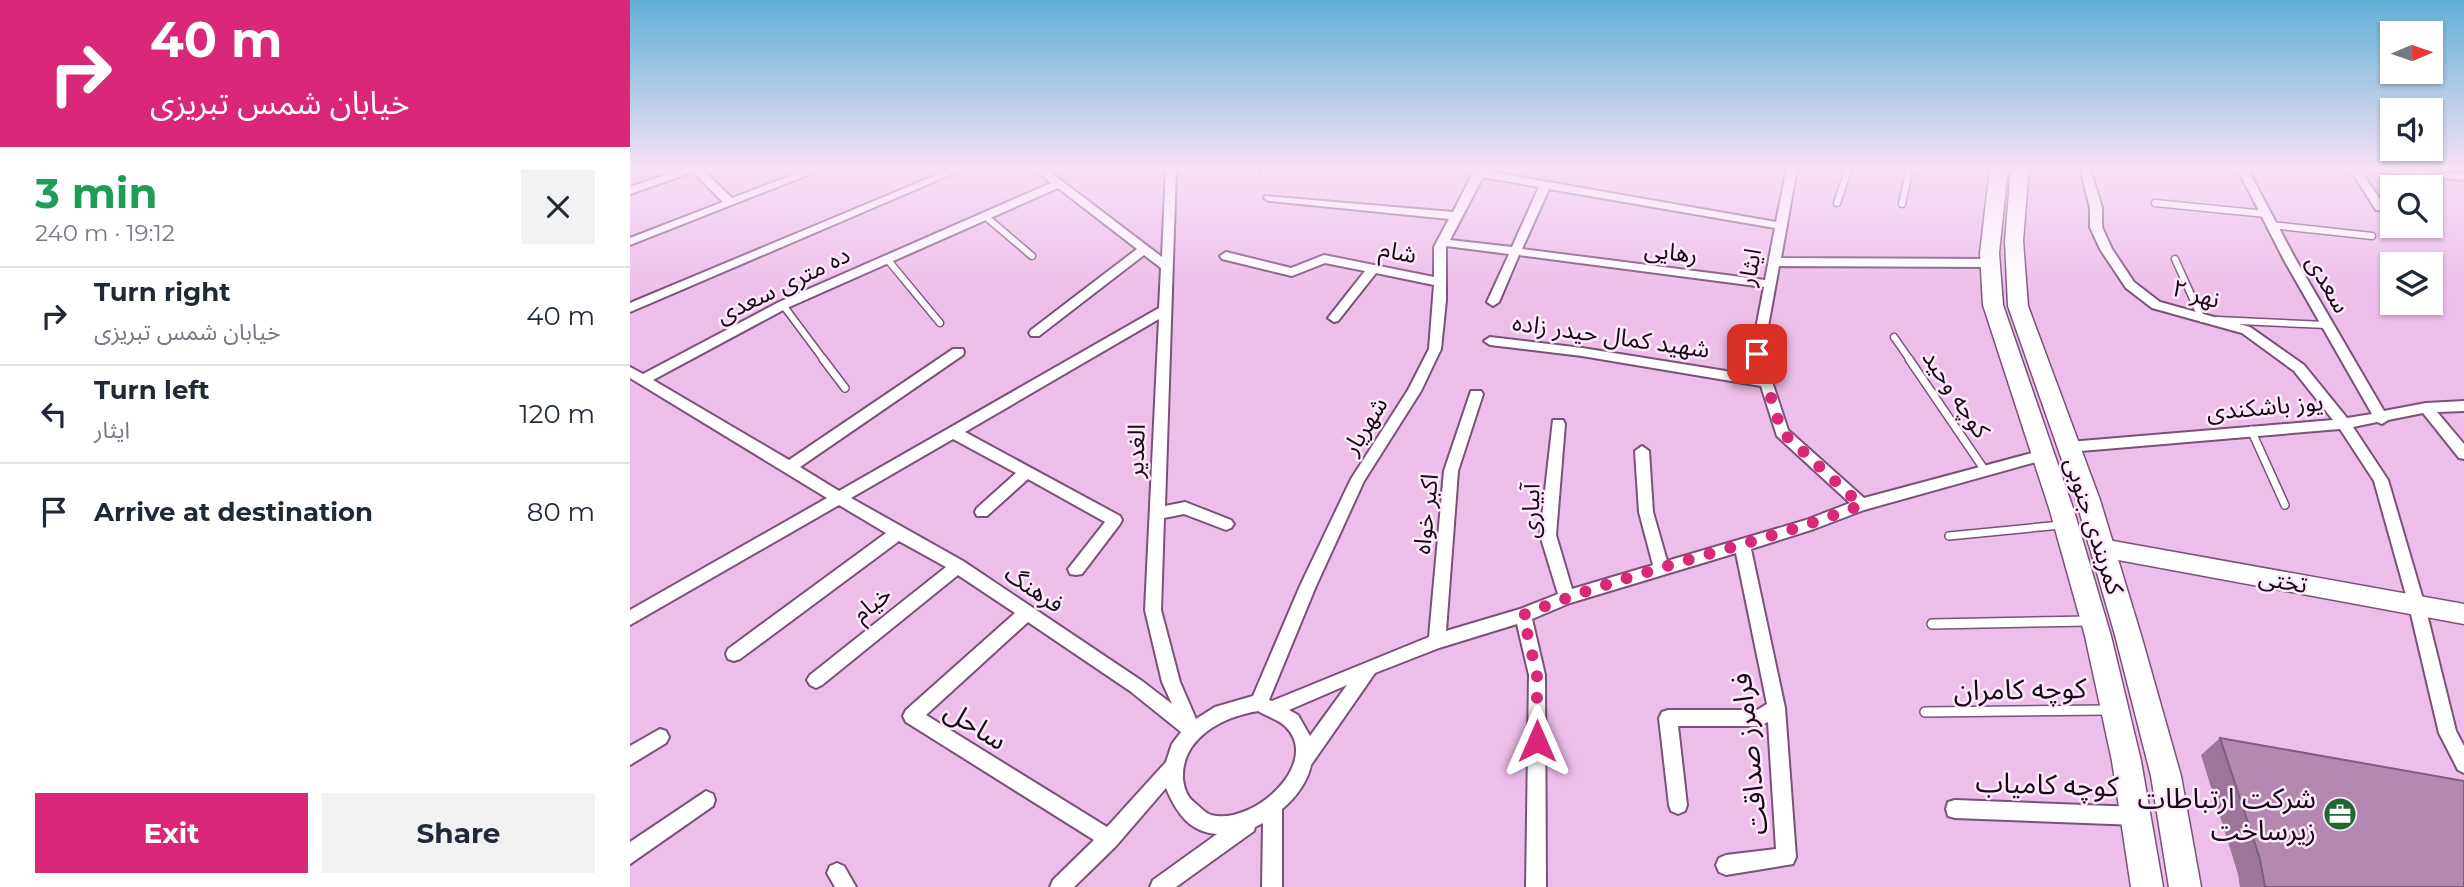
<!DOCTYPE html>
<meta charset="utf-8">
<style>
:root{--surface:#fff;--page:#f2f2f3;--text:#1f2937;--muted:#747a83;--line:#e0e1e3;--accent:#db2777}
body{margin:0;font-family:Montserrat,"Noto Sans Arabic",sans-serif;background:var(--page);color:var(--text);height:100vh;display:flex;flex-direction:column;font-size:26px;white-space:nowrap}
*{box-sizing:border-box;margin:0}
p{font-size:23px;color:var(--muted)}
.icon{flex:none;width:38px;height:38px;fill:none;stroke:currentColor;stroke-width:2;stroke-linecap:round;stroke-linejoin:round}
.map{position:relative;flex:1;overflow:hidden}
.details{display:flex;flex-direction:column;background:var(--surface);width:630px}
.details>*{flex:none}
.guide{background:#db2777;color:#fff;overflow:hidden}
.needle{width:46px;rotate:88deg}
.controls{position:absolute;left:1750px;top:21px;display:grid;gap:14px}
.controls a{display:grid;place-items:center;width:63px;height:63px;border-radius:0px;background:var(--surface);box-shadow:0 2px 5px #0004;font-size:35px}
.pin{position:absolute;display:grid;place-items:center;width:60px;height:60px;color:#fff;margin:-30px;border-radius:14px;box-shadow:0 4px 10px #0006}
.me{position:absolute;width:77px;margin:-38px;rotate:0deg;stroke-linejoin:round;filter:drop-shadow(0 0 5px #0008)}
.turn{display:flex;align-items:center;gap:24px;height:147px;padding:0 35px;font-size:32px}
.turn .icon{width:91px;height:91px;stroke-width:2.5}
.turn b{display:block;font-size:49px;line-height:60px}
.round{display:grid;place-items:center;flex:none;width:74px;height:74px;border-radius:0px;background:var(--page)}
.overview{display:flex;align-items:center;justify-content:space-between;height:119px;padding:0 35px}
h1{font-size:42px;font-weight:700;line-height:52px;color:#1e9e55}
.primary-button{display:flex;gap:14px;margin-top:auto;padding:14px 35px}
.primary-button a{flex:1;height:80px;border-radius:0px;background:var(--accent);color:#fff;font-size:28px;font-weight:700;line-height:80px;text-align:center}
.primary-button a+a{background:var(--page);color:var(--text)}
ul{padding:0;list-style:none}
li{display:flex;align-items:center;gap:21px;height:98px;padding:0 35px;border-top:2px solid var(--line)}
li div{flex:1}
li b{display:block;font-size:26px}
li em{font-style:normal}
main{display:flex;flex:1;min-height:0}
.map>svg:first-child{display:block}
</style>
<main>
<section class="details">
<div class="guide">
<div class="turn"><svg class="icon" aria-label="right" viewBox="0 0 24 24"><path d="M7 20v-9h11M14 6l5 5-5 5"/></svg><div><b>40 m</b>خیابان شمس تبریزی</div></div>
</div>
<div class="overview"><div><h1>3 min</h1><p>240 m · 19:12</p></div><a class="round"><svg class="icon" aria-label="close" viewBox="0 0 24 24"><path d="M6 6l12 12M18 6L6 18"/></svg></a></div>
<ul>
<li><svg class="icon" aria-label="right" viewBox="0 0 24 24"><path d="M7 20v-9h11M14 6l5 5-5 5"/></svg><div><b>Turn right</b><p>خیابان شمس تبریزی</p></div><em>40 m</em></li>
<li><svg class="icon" aria-label="left" viewBox="0 0 24 24"><path d="M17 20v-9H6M10 6l-5 5 5 5"/></svg><div><b>Turn left</b><p>ایثار</p></div><em>120 m</em></li>
<li><svg class="icon" aria-label="arrive" viewBox="0 0 24 24"><path d="M6 21V4h12l-3 4 3 4H6"/></svg><div><b>Arrive at destination</b></div><em>80 m</em></li>
</ul>
<div class="primary-button"><a>Exit</a><a>Share</a></div>
</section>
<div class="map">
<svg width="1834" height="887" viewBox="0 0 1834 887">
<rect width="100%" height="100%" fill="#eebeea"/>
<g fill="none" stroke-linecap="round" stroke-linejoin="round">
<defs>
<g id="service-far2">
<path d="M634,173L637,168"/>
<path d="M1207,203L1219,168"/>
<path d="M1525,203L1636,214"/>
<path d="M1272,204L1280,168"/>
<path d="M355,216L402,256"/>
<path d="M1641,225L1742,236"/>
<path d="M257,259L310,323"/>
<path d="M1545,259L1572,319"/>
<path d="M153,305L194,360"/>
<path d="M1587,320L1697,325"/>
<path d="M1264,337L1280,360"/>
</g>
<g id="service-far1">
<path d="M193,359L215,388"/>
<path d="M1279,359L1356,472"/>
<path d="M1621,430L1655,505"/>
<path d="M1319,536L1431,525"/>
</g>
<g id="service">
<path d="M1302,624L1460,621"/>
<path d="M1295,712L1478,710"/>
</g>
<g id="minor">
<path d="M55,168H71L102,198L181,168H195L0,245V238L93,202L63,172L0,194V187Z"/>
<path d="M323,168H336L0,312V303Z"/>
<path d="M404,168H415L532,257L536,168H546L535,506L555,502L601,520L604,524L601,528L596,530L554,514L534,518L531,610L550,682L566,719L585,707L623,696L670,586L721,479L778,390L799,349L804,285L746,273L708,321L704,322L698,318L735,271L695,263L662,276L592,259L590,256L596,252L661,268L694,255L804,277V247L819,219L639,201L634,198L635,196L823,212L844,171L847,168H857L856,171L1146,222L1157,168H1167L1151,258L1358,259L1364,263L1358,267L1149,266L1133,354L1158,430L1234,498L1413,450L1418,451L1420,455L1418,459L1413,460L1234,510L1184,529L1121,549L1155,708L1166,857L1163,864L1096,875L1089,872L1086,865L1089,858L1096,855L1146,849L1138,722L1129,726H1048L1057,805L1055,811L1048,814L1041,811L1039,805L1029,718L1032,712L1038,710H1127L1137,704L1106,553L940,603L902,619L915,675L916,887H896L899,675L887,624L809,648L745,673L681,765C678,781 665,799 652,809V887H632L633,823L625,827L624,831L546,887H520L523,880L587,834C559,832 546,812 536,788L486,846L444,887H420L423,880L464,840L276,722L273,716L276,710L385,613L328,575L192,685L186,688L180,685L177,680L180,675L316,567L269,541L110,659L104,661L98,659L96,654L98,649L256,533L209,505L0,625V610L197,498L0,378V367L13,374L149,302L421,183ZM853,177L909,187L882,247L820,240ZM428,188L507,249L401,330L399,333L401,336H409L514,255L531,268L529,308L209,491L170,467L333,355L334,352L333,349H323L159,460L23,380L157,308ZM919,189L1145,228L1135,280L892,249ZM816,246L879,254L857,302L863,306L869,302L889,255L1134,287L1121,354L1127,376L952,348L860,337L854,341L860,345L952,356L1131,386L1147,436L1220,503L1176,520L1037,561L1023,512L1019,451L1012,446L1005,451L1009,512L1023,565L942,589L926,535L935,424L933,420H923L910,535L928,594L890,609L816,631L828,471L853,394L851,391H841L814,471L799,637L642,701L639,700L686,586L734,481L791,391L811,349L816,300ZM529,319L515,610L532,682L542,704L512,681L333,561L221,498L323,439L386,473L347,508L345,512L347,516H357L398,479L475,522L438,569L440,574L446,575L452,574L490,524L492,520L490,516L335,432ZM398,622L500,691L551,732L542,744L536,762L477,827L296,715ZM717,685L680,736L668,715L659,710ZM628,711C636,716 649,720 656,727C692,763 623,826 581,815C575,813 569,806 564,802C557,797 554,788 553,779C551,738 592,717 628,711Z"/>
<path d="M1450,168H1460L1472,208V227L1482,249L1504,282L1530,302L1620,327L1674,365L1717,418L1742,414L1654,260L1607,168H1617L1666,260L1754,411L1796,403L1834,401V411L1807,412L1834,444V459L1829,458L1793,413L1758,420L1752,424L1747,422L1723,427L1758,480L1795,606L1826,731L1834,746V773L1828,770L1809,733L1779,606L1744,481L1710,429L1439,452L1434,451L1432,447L1439,442L1703,420L1664,371L1612,333L1522,308L1496,288L1470,249L1460,227V208Z"/>
<path d="M1719,168H1729L1756,208L1754,210H1746Z"/>
<path d="M1734,168H1769L1834,174V180L1739,171Z"/>
<path d="M30,729L36,731L39,737L36,743L0,765V746Z"/>
<path d="M76,791L83,794L85,800L83,806L0,864V842Z"/>
<path d="M1325,800L1507,807L1514,809L1516,816L1514,823L1507,825L1325,818L1318,816L1316,809L1318,802Z"/>
<path d="M207,863L214,866L226,887H205L197,873L200,866Z"/>
</g>
<path id="secondary" d="M1472,539L1834,604V624L1472,557L1464,555L1461,548L1464,541Z"/>
<g id="primary">
<path d="M1360,168H1378L1369,253L1373,305L1444,511L1481,636L1511,761L1533,887H1501L1482,761L1455,636L1420,511L1353,305L1350,253Z"/>
<path d="M1381,168H1399L1393,241L1398,306L1470,500L1511,635L1551,776L1571,887H1539L1521,776L1485,635L1446,500L1378,306L1375,241Z"/>
</g>
</defs>
<use href="#service-far2" stroke="#7b5178" stroke-width="9"/>
<use href="#service-far1" stroke="#7b5178" stroke-width="10"/>
<use href="#service" stroke="#7b5178" stroke-width="12"/>
<use href="#minor" stroke="#7b5178" stroke-width="4"/>
<use href="#secondary" stroke="#7b5178" stroke-width="3"/>
<use href="#primary" stroke="#7b5178" stroke-width="3"/>
<use href="#service-far2" stroke="#fff" stroke-width="6"/>
<use href="#service-far1" stroke="#fff" stroke-width="7"/>
<use href="#service" stroke="#fff" stroke-width="9"/>
<use href="#minor" fill="#fff" fill-rule="evenodd"/>
<use href="#secondary" fill="#fff" fill-rule="evenodd"/>
<use href="#primary" fill="#fff" fill-rule="evenodd"/>
</g>
<path fill="#9c7599" d="M1590,738L1834,887H1610L1608,874L1571,755Z"/>
<path fill="#b588b2" stroke="#7f5f7d" stroke-width="2" d="M1590,738L1834,781V887H1635L1630,859Z"/>
<linearGradient id="sky" x2="0" y2="1"><stop stop-color="#60b0d6"/><stop offset="0.58" stop-color="#f7e2f6"/><stop offset="1" stop-color="#f7e2f6" stop-opacity="0"/></linearGradient>
<rect width="1834" height="292" fill="url(#sky)"/>
<g fill="none" stroke-linecap="round" stroke-linejoin="round">
<path stroke="#db2777" stroke-width="12" stroke-dasharray="0 21.6" d="M907,741V675L893,615C1003,569 1121,548 1231,505L1152,432L1127,354"/>
</g>
<defs>
<symbol id="office-disc" viewBox="-11 -11 22 22"><circle r="9.5" fill="#206733" stroke="#fee9fb"/><path d="M-6-3h4V-5.5h4V-3h4V5H-6ZM-1-4.5V-3h2v-1.5ZM-6 0V1H6V0Z" fill="#fff"/></symbol>
</defs>
<g fill-rule="evenodd">
<use href="#office-disc" x="1691" y="795" width="38" height="38"/>
</g>
<g text-anchor="middle" stroke-width="5" stroke-linejoin="round" paint-order="stroke">
<g font-size="24" fill="#190818" stroke="#fee9fb">
<text transform="translate(768 252) rotate(11)" y="8">شام</text>
<text transform="translate(1041 252) rotate(7)" y="8">رهایی</text>
<text transform="translate(1120 267) rotate(-79)" y="8">ایثار</text>
<text transform="translate(1698 284) rotate(60)" y="8">سعدی</text>
<text transform="translate(153 285) rotate(-26)" y="8">ده متری سعدی</text>
<text transform="translate(1566 294) rotate(16)" y="8">نهر ۲</text>
<text transform="translate(981 336) rotate(8)" y="8">شهید کمال حیدر زاده</text>
<text transform="translate(1326 394) rotate(56)" y="8">کوچه وحید</text>
<text transform="translate(1635 407) rotate(-5)" y="8">یوز باشکندی</text>
<text transform="translate(735 426) rotate(-58)" y="8">شهریار</text>
<text transform="translate(506 451) rotate(-88)" y="8">الغدیر</text>
<text transform="translate(901 511) rotate(-89)" y="8">آبیاری</text>
<text transform="translate(796 514) rotate(-84)" y="8">اکبر خواه</text>
<text transform="translate(1464 526) rotate(72)" y="8">کمربندی جنوبی</text>
<text transform="translate(1653 581) rotate(10)" y="8">تختی</text>
<text transform="translate(404 589) rotate(34)" y="8">فرهنگ</text>
<text transform="translate(242 604) rotate(-39)" y="8">خیام</text>
</g>
<g font-size="28" fill="#190818" stroke="#fee9fb">
<text transform="translate(1390 689) rotate(-1)" y="10">کوچه کامران</text>
<text transform="translate(346 725) rotate(32)" y="10">ساحل</text>
<text transform="translate(1119 754) rotate(-96)" y="10">فرامرز صداقت</text>
<text transform="translate(1417 784) rotate(2)" y="10">کوچه کامیاب</text>
</g>
<g font-size="28" fill="#190818" stroke="#fee9fb" text-anchor="end">
<text x="1686" y="808">شرکت ارتباطات<tspan x="1686" dy="32">زیرساخت</tspan></text>
</g>
</g>
</svg>
<div class="controls">
<a><svg class="needle" viewBox="-14 -14 28 28"><path d="M0-13l5 13h-10z" fill="#e53935"/><path d="M0 13l5-13h-10z" fill="#747a83"/></svg></a>
<a><svg class="icon" aria-label="sound" viewBox="0 0 24 24"><path d="M4 9h4l5-4v14l-5-4H4zM17 9q2 3 0 6"/></svg></a>
<a><svg class="icon" aria-label="search" viewBox="0 0 24 24"><circle cx="10" cy="10" r="6"/><path d="M15 15l6 6"/></svg></a>
<a><svg class="icon" aria-label="layers" viewBox="0 0 24 24"><path d="M12 4l9 5-9 5-9-5zM3 14l9 5 9-5"/></svg></a>
</div>
<div class="pin" style="left:1127px;top:354px;background:#d93025"><svg class="icon" aria-label="arrive" viewBox="0 0 24 24"><path d="M6 21V4h12l-3 4 3 4H6"/></svg></div>
<svg class="me" style="left:907px;top:741px" viewBox="-20 -20 40 40"><path d="M0-17L14 15 0 8-14 15z" fill="#db2777" stroke="#fff" stroke-width="4"/></svg>
</div>
</main>
